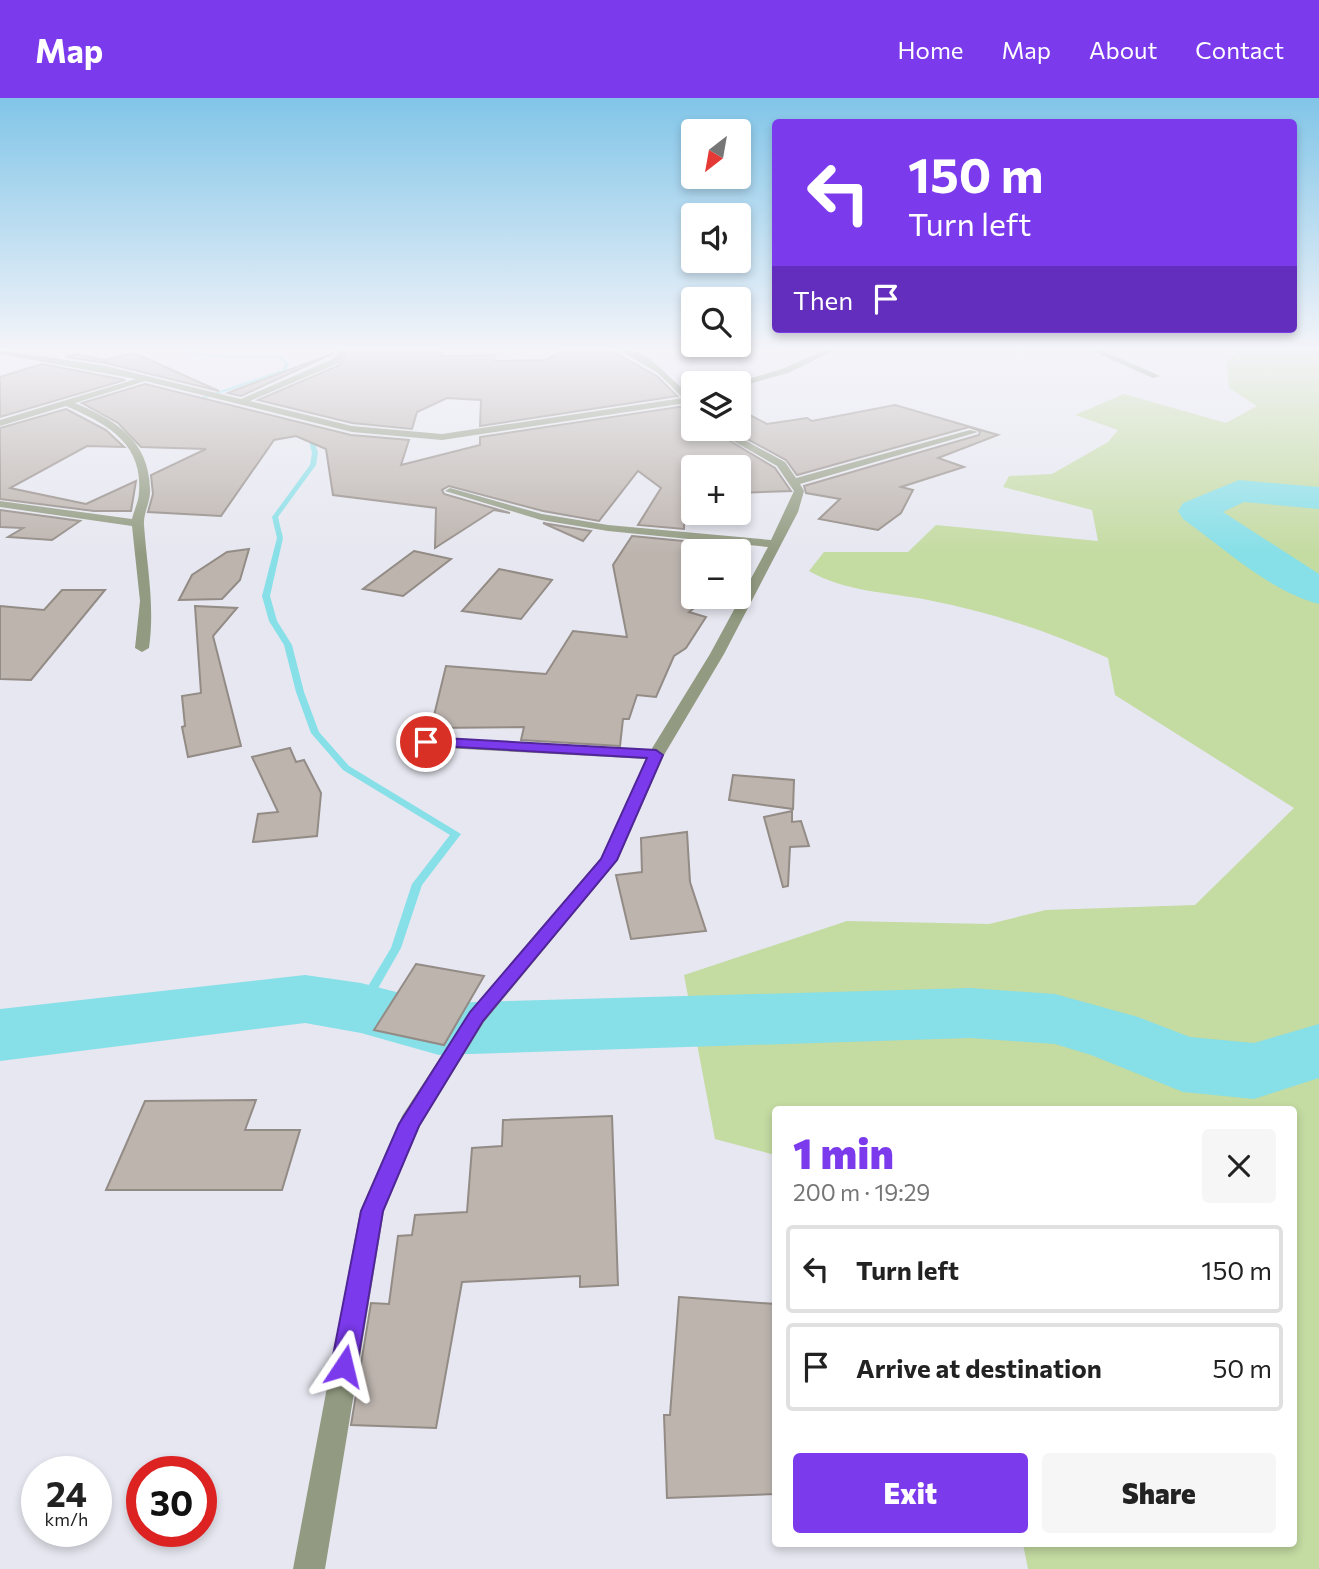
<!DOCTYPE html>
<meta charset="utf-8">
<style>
:root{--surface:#fff;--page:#f6f6f6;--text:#222;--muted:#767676;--line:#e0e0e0;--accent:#7c3aed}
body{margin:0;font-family:Commissioner,sans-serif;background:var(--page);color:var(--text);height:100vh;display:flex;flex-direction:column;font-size:26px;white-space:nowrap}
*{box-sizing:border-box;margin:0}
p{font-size:23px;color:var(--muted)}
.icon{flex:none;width:38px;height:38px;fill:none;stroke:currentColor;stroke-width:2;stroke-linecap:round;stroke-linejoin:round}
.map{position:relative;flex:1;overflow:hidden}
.drawer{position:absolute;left:772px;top:1008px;width:525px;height:441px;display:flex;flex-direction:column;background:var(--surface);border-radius:7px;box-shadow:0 4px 10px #0003}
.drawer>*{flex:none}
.top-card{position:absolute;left:772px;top:21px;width:525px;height:214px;border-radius:7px;box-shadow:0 4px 10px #0003;background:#7c3aed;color:#fff;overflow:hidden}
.needle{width:46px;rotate:211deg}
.tools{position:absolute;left:681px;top:21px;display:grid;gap:14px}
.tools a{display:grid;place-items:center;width:70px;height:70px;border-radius:7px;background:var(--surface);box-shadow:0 4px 10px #0003;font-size:35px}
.speed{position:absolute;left:21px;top:1358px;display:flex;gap:14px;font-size:35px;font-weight:700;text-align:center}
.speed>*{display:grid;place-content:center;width:91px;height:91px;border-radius:50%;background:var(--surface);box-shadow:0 4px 10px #0003;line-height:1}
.speed small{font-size:18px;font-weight:400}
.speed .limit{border:10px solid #d22;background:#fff;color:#111}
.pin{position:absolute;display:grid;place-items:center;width:60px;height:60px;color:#fff;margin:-30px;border:4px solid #fff;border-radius:50%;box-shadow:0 2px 7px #0007}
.me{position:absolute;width:77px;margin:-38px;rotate:10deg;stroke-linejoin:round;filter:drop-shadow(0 0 5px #0008)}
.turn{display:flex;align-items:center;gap:24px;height:147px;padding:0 21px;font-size:32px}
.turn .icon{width:91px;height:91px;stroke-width:2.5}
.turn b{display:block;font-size:49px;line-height:60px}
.then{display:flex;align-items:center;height:66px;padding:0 21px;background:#0003;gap:14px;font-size:26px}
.round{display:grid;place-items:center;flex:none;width:74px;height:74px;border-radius:7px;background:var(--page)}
.summary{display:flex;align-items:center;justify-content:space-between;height:119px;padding:0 21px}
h1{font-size:42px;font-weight:800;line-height:52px;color:var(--accent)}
.primary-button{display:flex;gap:14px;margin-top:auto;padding:14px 21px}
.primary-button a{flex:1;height:80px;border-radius:7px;background:var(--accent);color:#fff;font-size:28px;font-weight:800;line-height:80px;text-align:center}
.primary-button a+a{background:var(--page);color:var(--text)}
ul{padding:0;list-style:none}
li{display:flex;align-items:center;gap:21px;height:88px;margin:0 14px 10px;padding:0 7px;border:4px solid var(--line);border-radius:7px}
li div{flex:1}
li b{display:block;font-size:26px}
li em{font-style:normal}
header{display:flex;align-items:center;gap:42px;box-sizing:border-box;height:98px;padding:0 35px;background:var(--accent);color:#fff}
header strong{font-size:33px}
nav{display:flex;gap:38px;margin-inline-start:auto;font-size:24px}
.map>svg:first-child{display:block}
</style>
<header>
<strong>Map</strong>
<nav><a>Home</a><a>Map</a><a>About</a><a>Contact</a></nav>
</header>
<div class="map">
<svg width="1319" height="1471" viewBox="0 0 1319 1471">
<rect width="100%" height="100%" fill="#e7e7f1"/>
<path fill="#c4dba2" d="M1242,250H1319V1471H1028L1023,1446H1293V1012H775V1057L715,1041L684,877L847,823L989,826L1046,812L1195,807L1294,710L1115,597L1108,560C1051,534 990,514 928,502C887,494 846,494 809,473L824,454H908L936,427L1098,443L1092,412L1003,389L1009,378L1052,376L1108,344L1118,332L1075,317L1124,296L1226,325L1257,308L1229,290L1226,264Z"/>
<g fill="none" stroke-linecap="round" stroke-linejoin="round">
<g fill="#87dfe7" fill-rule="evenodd">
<path d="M189,250H193L194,254L225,258H281L289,266L286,274L199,302L203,305L201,306L193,302L282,272L285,266L280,260H225L192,256L190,255Z"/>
<path d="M305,335L313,338L318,355L316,367L278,419L283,440L270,498L277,523L292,547L304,594L319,634L349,668L461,736L422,787L401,850L365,913L361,914L357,913L355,910L391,850L412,786L450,737L343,672L311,635L296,594L284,547L269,523L262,498L277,440L272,419L310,367L312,355L308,339L302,337Z"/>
</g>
<g fill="#87dfe7" fill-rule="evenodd">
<path d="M1239,382L1319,389V411L1244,404L1223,414L1319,476V506C1269,493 1224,450 1183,421L1178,413L1183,405Z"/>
<path d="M305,877L361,885L439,905L970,890L1055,896L1138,919L1190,939L1254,945L1319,926V980L1254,1001L1183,994L1091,957L1055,946L970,940L439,957L361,935L305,925L0,963V911Z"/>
</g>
</g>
<g fill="#bdb4ae" stroke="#938b85" stroke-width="2">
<path d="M349,250H435L441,252L442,258L495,257L494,263L546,262L569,250H607L658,279L677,298L480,328L481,302L447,300L417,314L412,331L352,325L258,302L340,267Z"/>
<path d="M134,255L219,293L106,265L66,259L76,256L104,262Z"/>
<path d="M334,255L241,298L228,295L238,291Z"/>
<path d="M42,266L125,282L0,319V279Z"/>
<path d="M145,286L351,337L409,342L401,367L480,347V339L685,308L693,313V331H710L775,370L791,393L738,395V369H693V399L685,400L684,431L638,427L661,390L638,373L599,423L543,413L449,388L442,392L444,396L510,415L494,412L435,450L436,410L333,397L326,351L296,338L274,342L221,418L148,414L153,396L151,377L206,351L141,349L118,325L82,305Z"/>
<path d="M895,307L998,337L938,360L964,369L901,389L913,392L901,415L878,432L819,421L840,401L806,395L804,388L979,337L980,333L969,329L797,377L786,362L729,331H738V318L748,316L767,326L807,320L812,323Z"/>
<path d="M66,311L106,332L124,349L87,348L10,390L86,406L136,383L131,413H94L0,401V330Z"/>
<path d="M0,412L80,423L52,442L8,439L23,430L0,429Z"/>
<path d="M543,425L591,433L583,443Z"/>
<path d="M632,438L683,443V450L693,453V499H709L689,514L706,519L686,550L674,558L656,599L637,597L629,621H623L620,648L521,642L524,629L431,630L446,568L546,576L573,533L627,539L613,467Z"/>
<path d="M249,451L240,482L222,501L179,502L192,477L227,454Z"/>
<path d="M414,453L451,461L403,498L363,491Z"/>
<path d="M499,471L552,482L521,521L462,513Z"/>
<path d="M62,492H105L31,582L0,581V508L44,512Z"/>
<path d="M195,508L237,510L213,538L241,648L188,659L182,629L185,628L182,598L201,595Z"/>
<path d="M290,650L296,664L304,662L321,695L317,738L253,744L258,716L278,714L252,659Z"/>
<path d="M733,677L794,682L793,711L729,702Z"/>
<path d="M792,713V724L801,723L809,748L790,749L788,788L783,789L764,719Z"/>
<path d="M687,734L690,784L706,833L631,841L616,777L642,774L641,740Z"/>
<path d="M416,866L484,878L444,947L374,932Z"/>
<path d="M256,1002L245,1032H300L282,1092H106L145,1003Z"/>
<path d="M612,1018L618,1187L580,1189V1178L462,1184L436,1330L351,1327L371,1205L389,1206L398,1138L412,1137L415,1117L467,1114L472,1050L502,1048L503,1022Z"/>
<path d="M679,1199L775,1206V1396L667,1400L664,1317H670Z"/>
</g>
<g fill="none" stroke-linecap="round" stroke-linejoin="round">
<g fill="#929b81" fill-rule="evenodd">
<path d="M336,250H344L346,255L339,265L250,303L352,328L442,336L683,300L658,275L616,250C652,250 668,283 693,298V310L686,305L442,342L352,334L145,283L75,305C115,322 149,342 150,391C151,403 143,415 144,427C147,470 155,507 149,550L142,554L135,550L140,503L132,428L0,409V403L132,421C134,412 139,403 139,394C143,344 105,325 66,308L0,328V322L136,281L0,256V252L106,268L241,301L333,261L338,255Z"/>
<path d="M829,250H840L788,275L738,289V285H735L782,271Z"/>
<path d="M1085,250H1096L1160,278L1153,280Z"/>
<path d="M712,331H724L785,364L796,380L970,332L978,334L800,386L804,393L798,414L724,556L664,657L618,762L484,924L420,1028L384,1113L325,1471H293L360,1113L402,1018L470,914L601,760L646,661L426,649L418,644L426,639L651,652L710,556L768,449L608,433L541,422L445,393L450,390L542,416L608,427L771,442L794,393L777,368Z"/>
</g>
</g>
<linearGradient id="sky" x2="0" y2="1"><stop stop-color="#81c5e8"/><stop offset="0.55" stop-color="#f4f4f9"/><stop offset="1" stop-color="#f4f4f9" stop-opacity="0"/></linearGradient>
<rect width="1319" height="456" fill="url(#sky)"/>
<path fill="#7c3aed" stroke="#51269a" stroke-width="2" d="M426,639L656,652L663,657L617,762L483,923L419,1028L383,1113L357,1268L353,1277L344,1281L335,1277L331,1268L361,1113L399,1026L470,914L601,761L647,660L421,647L419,644Z"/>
</svg>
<div class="tools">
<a><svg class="needle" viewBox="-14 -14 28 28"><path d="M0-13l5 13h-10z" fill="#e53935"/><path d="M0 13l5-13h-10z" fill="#767676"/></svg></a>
<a><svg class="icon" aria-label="sound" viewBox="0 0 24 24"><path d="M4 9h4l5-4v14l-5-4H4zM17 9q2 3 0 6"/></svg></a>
<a><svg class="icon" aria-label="search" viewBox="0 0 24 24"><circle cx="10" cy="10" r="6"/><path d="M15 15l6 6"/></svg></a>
<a><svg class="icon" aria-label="layers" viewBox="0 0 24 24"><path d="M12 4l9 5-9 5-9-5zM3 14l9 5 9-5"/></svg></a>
<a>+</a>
<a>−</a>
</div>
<div class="speed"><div>24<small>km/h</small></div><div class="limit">30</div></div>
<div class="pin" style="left:426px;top:644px;background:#d93025"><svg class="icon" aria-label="arrive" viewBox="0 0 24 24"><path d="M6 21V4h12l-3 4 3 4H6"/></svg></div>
<svg class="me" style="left:344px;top:1268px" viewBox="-20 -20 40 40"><path d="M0-17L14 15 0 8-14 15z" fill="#7c3aed" stroke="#fff" stroke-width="4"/></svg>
<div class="top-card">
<div class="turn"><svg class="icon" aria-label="left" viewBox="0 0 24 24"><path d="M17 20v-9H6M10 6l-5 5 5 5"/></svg><div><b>150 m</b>Turn left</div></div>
<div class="then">Then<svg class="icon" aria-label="arrive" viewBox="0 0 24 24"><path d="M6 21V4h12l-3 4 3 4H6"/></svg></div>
</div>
<section class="drawer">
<div class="summary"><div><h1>1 min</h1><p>200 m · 19:29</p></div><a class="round"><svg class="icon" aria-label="close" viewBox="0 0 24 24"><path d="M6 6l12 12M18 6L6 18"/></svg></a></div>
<ul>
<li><svg class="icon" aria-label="left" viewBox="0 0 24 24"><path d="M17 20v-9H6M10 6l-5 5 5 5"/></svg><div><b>Turn left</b></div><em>150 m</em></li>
<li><svg class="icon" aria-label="arrive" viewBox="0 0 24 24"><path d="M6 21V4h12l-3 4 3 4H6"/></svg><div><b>Arrive at destination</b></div><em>50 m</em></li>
</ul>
<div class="primary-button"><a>Exit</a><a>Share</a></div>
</section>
</div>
